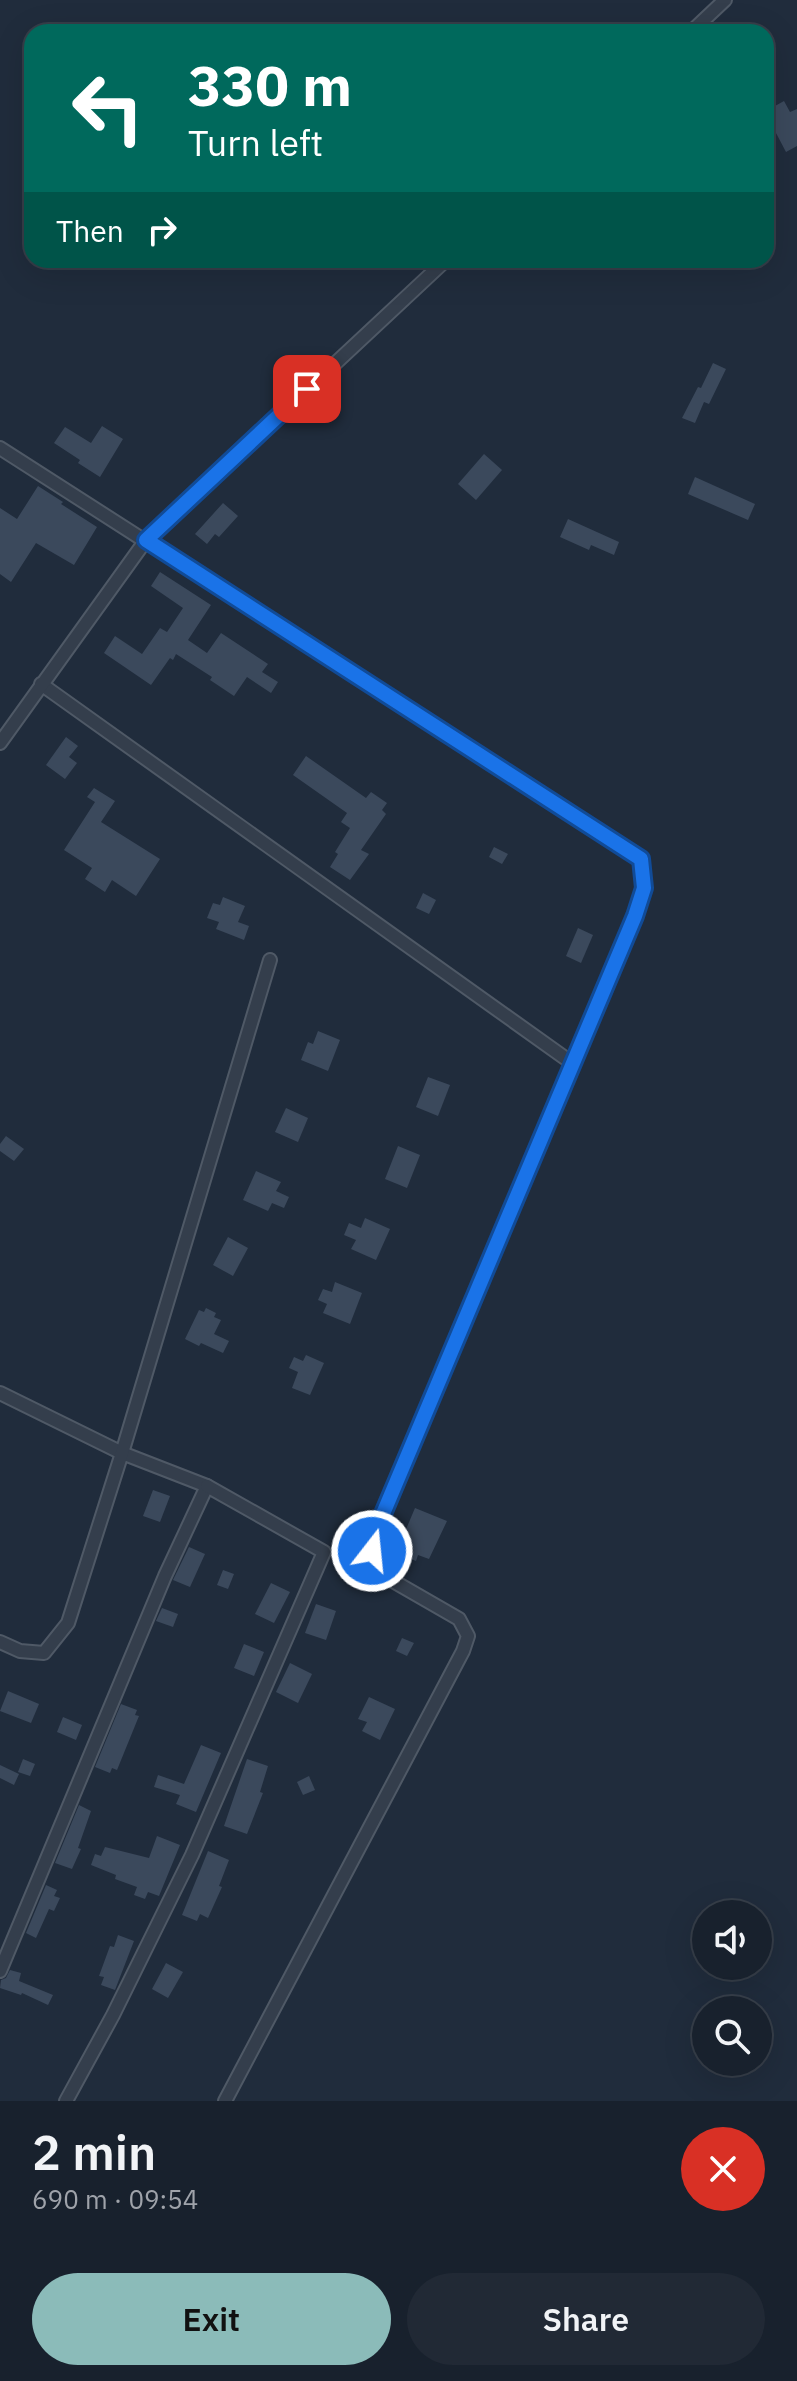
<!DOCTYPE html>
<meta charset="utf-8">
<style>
:root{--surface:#18212d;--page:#212935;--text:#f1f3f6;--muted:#9fa3aa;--line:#363e49;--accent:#8bbbb9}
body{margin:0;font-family:"IBM Plex Sans",sans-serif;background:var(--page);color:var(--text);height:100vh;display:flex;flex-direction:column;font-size:30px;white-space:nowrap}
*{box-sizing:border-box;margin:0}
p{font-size:26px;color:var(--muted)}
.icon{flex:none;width:44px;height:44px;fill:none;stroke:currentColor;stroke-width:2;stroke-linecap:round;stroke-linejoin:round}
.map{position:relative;height:2101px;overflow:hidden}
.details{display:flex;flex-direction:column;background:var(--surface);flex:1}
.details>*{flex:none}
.guide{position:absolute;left:24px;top:24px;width:750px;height:244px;border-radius:24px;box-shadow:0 8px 32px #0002,0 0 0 2px var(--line);background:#00695c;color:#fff;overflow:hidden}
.buttons{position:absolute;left:692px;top:1900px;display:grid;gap:16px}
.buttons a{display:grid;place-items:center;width:80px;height:80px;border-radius:50%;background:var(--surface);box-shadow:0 8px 32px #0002,0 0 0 2px var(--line);font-size:40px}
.pin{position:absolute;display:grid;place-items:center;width:68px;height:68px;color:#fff;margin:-34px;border-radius:16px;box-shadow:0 4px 12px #0006}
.me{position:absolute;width:88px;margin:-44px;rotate:16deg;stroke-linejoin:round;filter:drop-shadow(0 0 6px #0008)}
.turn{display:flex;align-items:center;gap:28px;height:168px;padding:0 32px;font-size:36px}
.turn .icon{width:104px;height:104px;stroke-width:2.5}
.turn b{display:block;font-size:56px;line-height:68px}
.then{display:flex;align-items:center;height:76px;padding:0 32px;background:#0003;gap:16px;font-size:30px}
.round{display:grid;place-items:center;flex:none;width:84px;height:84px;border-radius:42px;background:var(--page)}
.overview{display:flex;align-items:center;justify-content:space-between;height:136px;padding:0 32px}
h1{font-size:48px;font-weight:600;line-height:60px}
.primary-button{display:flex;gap:16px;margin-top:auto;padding:16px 32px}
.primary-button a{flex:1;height:92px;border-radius:48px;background:var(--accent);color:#111;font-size:32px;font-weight:600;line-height:92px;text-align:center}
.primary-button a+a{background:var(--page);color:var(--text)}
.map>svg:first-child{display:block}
</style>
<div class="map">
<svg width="797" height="2101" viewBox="0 0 797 2101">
<rect width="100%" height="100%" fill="#202c3c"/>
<g fill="#3b495c">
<path d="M784,101L790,112L797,109V146L786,152L766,114V111Z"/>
<path d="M713,363L726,369L709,404L704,402L695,423L682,418L698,387L701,388Z"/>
<path d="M102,426L123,439L100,477L78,463L80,460L54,443L65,427L91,443Z"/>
<path d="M484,454L502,470L476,500L458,484Z"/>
<path d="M695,477L755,504L748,520L688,494Z"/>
<path d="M38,486L63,502L61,504L97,527L74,565L36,543L11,582L0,574V508L17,519Z"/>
<path d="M223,503L238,516L219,537L215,534L207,544L195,534Z"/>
<path d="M568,519L619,542L614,555L591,545L589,550L560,537Z"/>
<path d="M160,572L211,605L188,640L207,653L221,633L268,664L262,672L278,682L271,693L247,677L234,696L210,680L212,677L176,654L173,660L170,658L151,685L104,653L115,636L142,654L160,628L167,632L183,608L151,586Z"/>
<path d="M66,737L78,746L69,757L77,763L65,779L46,765Z"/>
<path d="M306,756L366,798L371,792L387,803L382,810L386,814L361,850L369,854L350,880L330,867L338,854L335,852L350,828L341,822L347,813L293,775Z"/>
<path d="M94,788L115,801L101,822L160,859L136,896L112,880L105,892L85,879L92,868L64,850L95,802L87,797Z"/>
<path d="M494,847L508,854L502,864L489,857Z"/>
<path d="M423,893L436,900L429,914L416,908Z"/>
<path d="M223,897L245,906L238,922L249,926L244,940L216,929L219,922L207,918L213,903L220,905Z"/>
<path d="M578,928L593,935L581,963L566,956Z"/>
<path d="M318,1031L340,1040L328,1071L301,1060L308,1042L313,1044Z"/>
<path d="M428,1077L450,1085L438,1116L416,1107Z"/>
<path d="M286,1108L308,1118L298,1142L275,1132Z"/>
<path d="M6,1136L24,1149L14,1161L0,1151V1144Z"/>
<path d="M398,1146L420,1155L407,1188L385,1179Z"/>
<path d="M256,1171L281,1182L276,1191L289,1197L284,1208L272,1203L268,1211L243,1200Z"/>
<path d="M365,1218L390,1229L376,1260L351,1249L356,1240L344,1235L349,1223L361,1228Z"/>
<path d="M228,1237L248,1248L233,1276L213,1265Z"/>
<path d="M335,1282L362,1293L350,1324L323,1313L327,1304L318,1300L323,1289L332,1292Z"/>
<path d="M206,1308L216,1313L214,1317L221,1320L214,1334L229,1341L223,1353L201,1343L199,1346L185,1339L199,1310L204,1312Z"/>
<path d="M306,1355L324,1363L310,1395L292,1388L298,1372L289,1368L294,1357L303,1361Z"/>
<path d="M153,1490L170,1496L160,1522L143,1516Z"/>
<path d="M415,1508L447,1521L429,1559L418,1555L416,1561L396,1553Z"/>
<path d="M189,1547L205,1554L190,1587L173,1580Z"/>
<path d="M223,1570L234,1574L228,1589L217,1585Z"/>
<path d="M271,1583L290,1592L274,1623L255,1614Z"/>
<path d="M316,1604L336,1611L326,1640L305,1633Z"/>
<path d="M162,1608L178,1614L173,1627L156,1621Z"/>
<path d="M402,1638L414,1643L407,1656L396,1651Z"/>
<path d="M244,1644L264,1652L254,1676L234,1668Z"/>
<path d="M290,1663L312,1674L298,1703L276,1692Z"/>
<path d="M8,1691L39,1704L31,1723L0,1711Z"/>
<path d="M369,1697L395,1709L380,1740L362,1731L367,1722L358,1719Z"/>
<path d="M121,1704L137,1710L135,1715L139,1716L117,1770L112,1768L110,1773L95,1767Z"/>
<path d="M63,1717L82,1725L76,1740L57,1732Z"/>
<path d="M201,1745L221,1753L196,1812L176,1804L180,1795L154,1787L158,1775L184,1784Z"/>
<path d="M23,1759L35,1764L30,1776L18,1772Z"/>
<path d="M247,1759L268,1766L260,1792L263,1793L247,1834L224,1826Z"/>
<path d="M0,1765L19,1774L14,1785L0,1778Z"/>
<path d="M309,1776L315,1790L303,1795L297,1782Z"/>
<path d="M79,1805L91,1811L78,1848L81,1849L72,1869L55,1863Z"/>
<path d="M157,1836L180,1845L159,1896L148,1892L145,1899L134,1895L137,1887L115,1879L116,1875L91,1865L95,1854L101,1856L105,1847L149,1858Z"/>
<path d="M208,1851L229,1860L219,1886L222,1887L208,1918L200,1914L197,1921L182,1915Z"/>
<path d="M46,1885L57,1890L54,1896L60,1898L54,1911L49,1909L36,1938L26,1933Z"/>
<path d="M118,1935L134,1941L115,1990L101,1985L104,1977L99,1976L110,1946L114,1947Z"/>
<path d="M166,1963L183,1972L168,1998L152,1989Z"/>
<path d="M10,1970L21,1973L19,1981L53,1995L48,2005L22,1993L21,1995L0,1988L1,1980L6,1978Z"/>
</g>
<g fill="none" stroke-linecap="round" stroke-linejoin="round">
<defs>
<g id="street">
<path d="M691,32L725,0"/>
<path d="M0,448L641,859L644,888L635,916L377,1528L372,1551L386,1577L459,1619L468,1636L463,1651L225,2101"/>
<path d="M41,684L572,1063"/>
<path d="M0,743L146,540L446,260"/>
<path d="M0,1393L122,1453L207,1486L165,1576L0,1971"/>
<path d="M0,1642L20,1651L44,1653L68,1623L122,1453L270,960"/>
<path d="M66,2101L113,2015L192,1855L324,1552L207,1486"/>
</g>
</defs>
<use href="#street" stroke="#4f5966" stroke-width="16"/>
<use href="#street" stroke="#343e4c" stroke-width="12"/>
</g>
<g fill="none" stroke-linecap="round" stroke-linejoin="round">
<defs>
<path id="route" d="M307,389L146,540L641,859L644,888L635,916L377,1528L372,1551"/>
</defs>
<use href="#route" stroke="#114b97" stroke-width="20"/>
<use href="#route" stroke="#1a73e8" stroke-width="14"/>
</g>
</svg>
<div class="buttons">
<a><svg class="icon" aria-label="sound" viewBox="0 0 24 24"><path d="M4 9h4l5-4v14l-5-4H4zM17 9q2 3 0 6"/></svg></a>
<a><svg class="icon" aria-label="search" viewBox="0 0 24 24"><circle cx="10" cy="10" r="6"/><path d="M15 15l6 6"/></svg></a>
</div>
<div class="pin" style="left:307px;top:389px;background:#d93025"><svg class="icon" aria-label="arrive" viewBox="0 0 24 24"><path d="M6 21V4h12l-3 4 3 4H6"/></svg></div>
<svg class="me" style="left:372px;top:1551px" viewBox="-20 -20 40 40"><circle r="17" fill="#1a73e8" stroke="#fff" stroke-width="3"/><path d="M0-11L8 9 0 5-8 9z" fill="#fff"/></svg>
<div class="guide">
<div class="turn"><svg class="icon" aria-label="left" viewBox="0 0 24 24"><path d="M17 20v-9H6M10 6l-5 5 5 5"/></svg><div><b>330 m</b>Turn left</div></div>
<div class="then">Then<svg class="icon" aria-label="right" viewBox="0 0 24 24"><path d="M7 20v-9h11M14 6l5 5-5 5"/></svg></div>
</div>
</div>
<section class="details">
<div class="overview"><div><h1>2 min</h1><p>690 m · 09:54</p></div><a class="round" style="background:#d93025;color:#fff"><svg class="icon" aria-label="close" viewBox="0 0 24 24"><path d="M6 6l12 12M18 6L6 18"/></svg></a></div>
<div class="primary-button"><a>Exit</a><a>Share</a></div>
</section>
